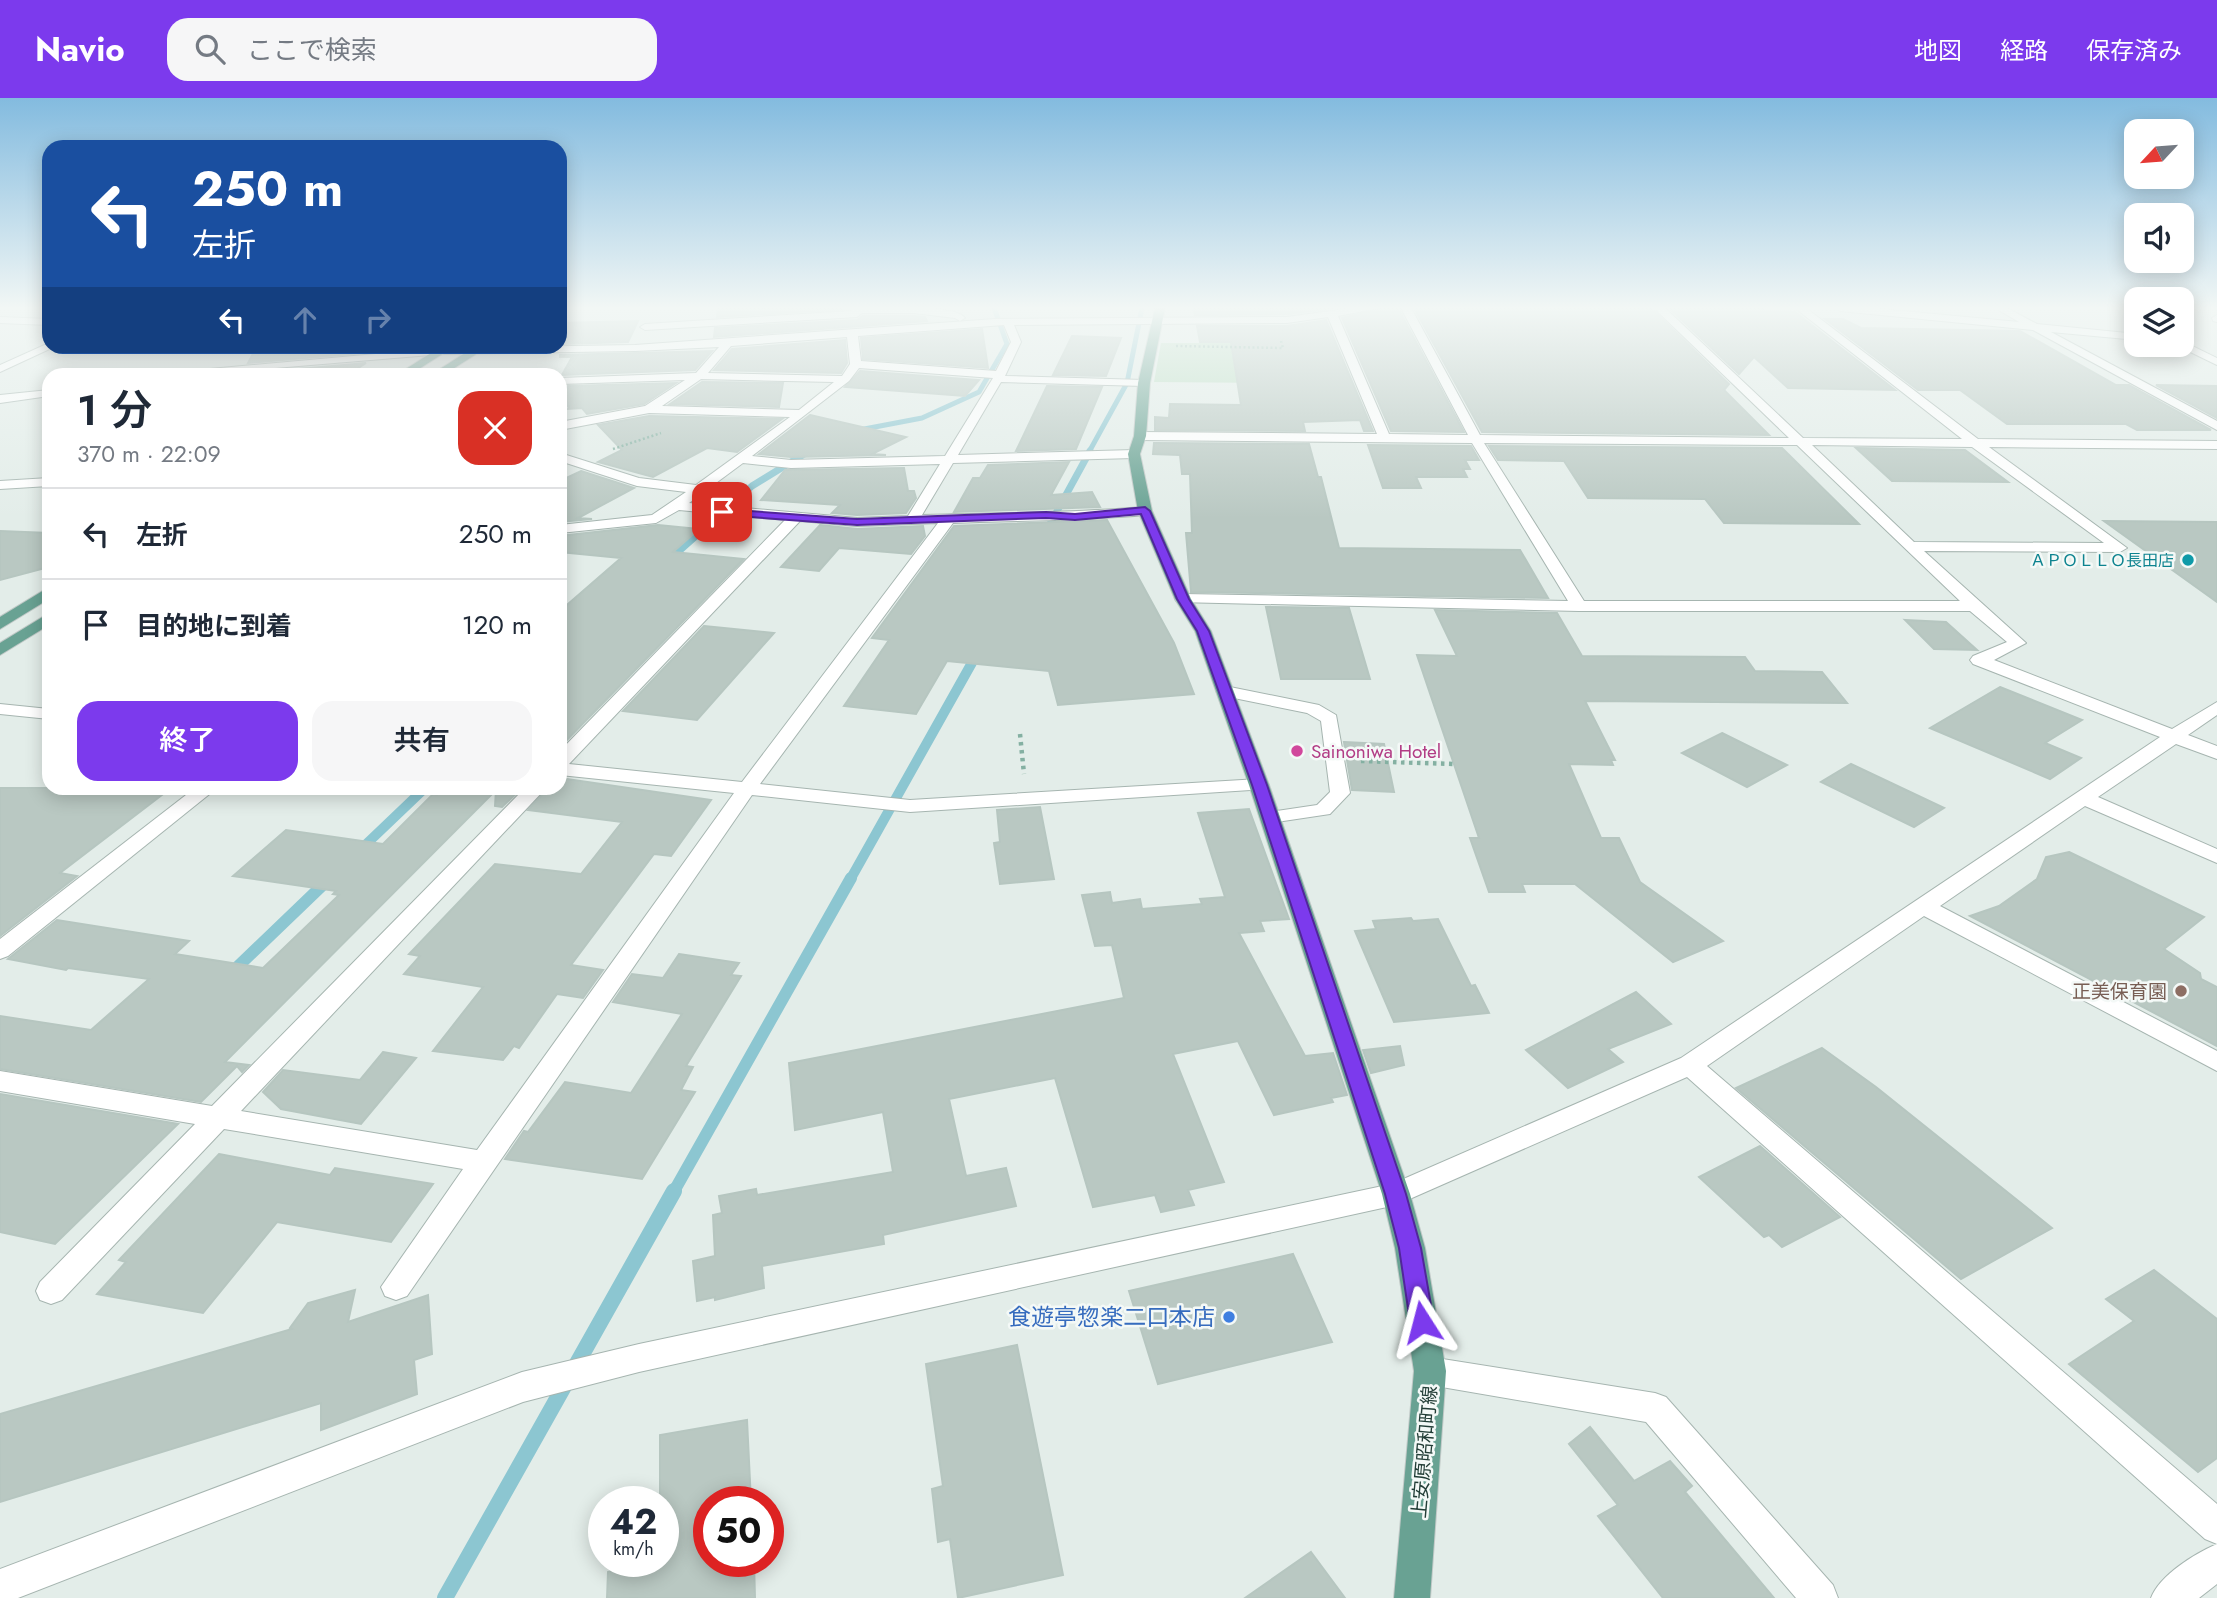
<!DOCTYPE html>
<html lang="ja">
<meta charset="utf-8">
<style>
:root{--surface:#fff;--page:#f6f6f7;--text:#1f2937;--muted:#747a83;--line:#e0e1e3;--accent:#7c3aed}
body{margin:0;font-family:Jost,"Noto Sans JP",sans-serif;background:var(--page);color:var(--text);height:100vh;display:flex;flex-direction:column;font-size:26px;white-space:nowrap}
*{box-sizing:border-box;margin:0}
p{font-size:23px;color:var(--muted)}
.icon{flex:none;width:38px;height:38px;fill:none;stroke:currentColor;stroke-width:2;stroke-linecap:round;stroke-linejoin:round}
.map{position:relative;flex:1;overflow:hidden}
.drawer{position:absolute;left:42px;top:270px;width:525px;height:427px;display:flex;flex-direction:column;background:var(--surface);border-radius:21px;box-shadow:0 4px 18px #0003}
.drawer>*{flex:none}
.hud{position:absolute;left:42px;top:42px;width:525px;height:214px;border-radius:21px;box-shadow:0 4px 18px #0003;background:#1a4fa0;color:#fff;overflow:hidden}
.needle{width:46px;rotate:244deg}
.controls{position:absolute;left:2124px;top:21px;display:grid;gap:14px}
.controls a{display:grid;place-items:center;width:70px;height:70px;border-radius:14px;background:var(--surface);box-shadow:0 4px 18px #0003;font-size:35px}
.speed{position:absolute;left:588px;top:1388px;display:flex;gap:14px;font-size:35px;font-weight:700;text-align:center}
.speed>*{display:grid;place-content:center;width:91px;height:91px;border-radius:50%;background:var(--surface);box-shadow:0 4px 18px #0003;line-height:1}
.speed small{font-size:18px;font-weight:400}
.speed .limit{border:10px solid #d22;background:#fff;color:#111}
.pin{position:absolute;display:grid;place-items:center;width:60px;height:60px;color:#fff;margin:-30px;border-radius:14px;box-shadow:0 4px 10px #0006}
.me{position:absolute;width:77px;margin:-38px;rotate:351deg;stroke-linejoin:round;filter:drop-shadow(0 0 5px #0008)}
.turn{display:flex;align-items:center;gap:24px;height:147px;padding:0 35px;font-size:32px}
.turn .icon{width:91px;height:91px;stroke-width:2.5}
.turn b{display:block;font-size:49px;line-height:60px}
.lanes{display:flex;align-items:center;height:66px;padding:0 35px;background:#0003;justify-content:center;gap:35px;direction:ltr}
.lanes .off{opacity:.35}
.round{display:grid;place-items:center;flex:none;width:74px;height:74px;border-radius:21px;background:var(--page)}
.summary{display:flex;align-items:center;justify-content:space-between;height:119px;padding:0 35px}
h1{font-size:42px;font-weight:600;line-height:52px}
.cta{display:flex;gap:14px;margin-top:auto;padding:14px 35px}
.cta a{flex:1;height:80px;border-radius:21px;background:var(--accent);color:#fff;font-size:28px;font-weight:600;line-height:80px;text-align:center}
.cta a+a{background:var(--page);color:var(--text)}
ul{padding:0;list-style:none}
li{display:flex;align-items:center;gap:21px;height:91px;padding:0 35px;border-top:2px solid var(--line)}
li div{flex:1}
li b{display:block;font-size:26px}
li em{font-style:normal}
header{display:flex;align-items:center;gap:42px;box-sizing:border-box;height:98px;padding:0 35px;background:var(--accent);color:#fff}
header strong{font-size:33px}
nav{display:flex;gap:38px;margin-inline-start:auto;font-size:24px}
.search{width:490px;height:63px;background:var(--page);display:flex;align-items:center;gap:18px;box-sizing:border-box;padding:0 24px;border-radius:21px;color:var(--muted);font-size:26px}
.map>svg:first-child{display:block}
</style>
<header>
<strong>Navio</strong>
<div class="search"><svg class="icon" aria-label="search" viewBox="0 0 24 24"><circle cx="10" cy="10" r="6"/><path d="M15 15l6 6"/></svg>ここで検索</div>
<nav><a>地図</a><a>経路</a><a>保存済み</a></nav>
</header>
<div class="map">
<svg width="2217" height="1500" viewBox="0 0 2217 1500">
<rect width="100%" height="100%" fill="#e3ede9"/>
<path fill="#bddec5" d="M1161,245H1274L1288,285L1154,284Z"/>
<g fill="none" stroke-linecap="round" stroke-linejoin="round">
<g stroke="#8cc6d1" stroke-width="5">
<path d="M859,332L922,320L979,294L1007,246L994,210"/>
<path d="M806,354L809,353"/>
<path d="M1089,354L1127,285L1142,210"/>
</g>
<g stroke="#8cc6d1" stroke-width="7">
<path d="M1044,437L1090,353"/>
<path d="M668,463L752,388L809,353"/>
</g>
<g stroke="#8cc6d1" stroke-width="10">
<path d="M359,753L425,690"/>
<path d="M850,782L978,554"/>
</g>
<g stroke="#8cc6d1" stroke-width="12">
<path d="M230,876L329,781"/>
<path d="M673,1095L851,780"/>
</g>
<path stroke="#8cc6d1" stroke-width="16" d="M445,1500L674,1093"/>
</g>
<g fill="#b9c8c2" stroke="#b6c6c0" stroke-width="2">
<path d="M718,210H843V211L717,219Z"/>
<path d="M1193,210H1333L1287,216L1195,217Z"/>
<path d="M1382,210H1398L1464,334L1391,333L1342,220Z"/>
<path d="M1414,210H1651L1729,286L1724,292L1769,337L1482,334Z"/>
<path d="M1669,210H1762L1767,213L1795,214L1895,292L1788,290L1754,259L1739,276Z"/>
<path d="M863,218H914L925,219L927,223L714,239L715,230L857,222Z"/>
<path d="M1825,221H1843L1861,230L2020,233L2116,287H2129L2211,332H2137L2126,326H2007L1960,292H1918Z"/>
<path d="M1326,222L1373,333H1364L1360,322L1303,324L1305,333L1155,332V319L1169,320L1170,306L1241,307L1231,244H1200L1197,228H1287Z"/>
<path d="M638,223L628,244L560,246V225Z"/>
<path d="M982,231L988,270L863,261L861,240Z"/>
<path d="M1072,238L1121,240L1106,278L1053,277Z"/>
<path d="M845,242L847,265L841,275L714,272L732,251Z"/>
<path d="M257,248H391L385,253L248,265Z"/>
<path d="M712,253L695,272L562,277L572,259H560V257Z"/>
<path d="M366,265L349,276H241H242Z"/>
<path d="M860,273L979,282L965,298L845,289Z"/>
<path d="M702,284L783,285L779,309L670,306Z"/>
<path d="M676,285L644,306L587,316L582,310L568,311L569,308H561L568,288Z"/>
<path d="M2156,287L2217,288V320Z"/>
<path d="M1047,288L1102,289L1076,351L1016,353Z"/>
<path d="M810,317L906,339L872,356L886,357L791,359L759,356Z"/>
<path d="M649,318L782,321L737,354L707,350L653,379L598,364L622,352L598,327Z"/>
<path d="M1154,345L1309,346L1318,379H1321L1339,450L1520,452L1548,500L1191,494L1186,435H1192L1190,376H1182L1180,357L1153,356Z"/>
<path d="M1368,347L1471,348L1479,362H1465L1470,371H1463L1467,379H1416L1421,390H1383Z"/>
<path d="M1489,348L1782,350L1859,426L1724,425L1705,401L1588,400L1564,363L1498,362Z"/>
<path d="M1856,350L1965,352L2008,384L1892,383Z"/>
<path d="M1069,364L1051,397L1092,394L1100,409L954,414L973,380H980L988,367Z"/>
<path d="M904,370L908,393H914L916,400L906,415L857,417L832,415L840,407L761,402L785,372Z"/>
<path d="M581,373L634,390L578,420L592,421L560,424V383Z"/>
<path d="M1107,422L1174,545L1194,596L1058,607L1049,573L947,563L916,616L844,608L889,542L872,540L954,428Z"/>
<path d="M2104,423L2217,424V504Z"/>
<path d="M658,427L699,431L673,454L744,461L560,649V513L621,460L560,454V438Z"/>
<path d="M820,427L857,431L923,428L925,438L911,456L839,450L819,473L781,469Z"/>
<path d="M0,433L49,435V469L0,482Z"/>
<path d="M1266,509L1349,510L1370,581H1281Z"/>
<path d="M1435,512L1557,515L1582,558L1745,559L1755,573L1822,574L1847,605L1585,603L1615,662H1611L1613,667L1569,666L1601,740H1619L1640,784L1723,843L1673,864L1575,786H1522L1525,794H1489L1470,740H1479L1417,557L1457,558Z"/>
<path d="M1905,522L1946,524L1977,552L1934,551Z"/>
<path d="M704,528L774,535L697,622L623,613Z"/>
<path d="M2000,589L2082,622L2045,645L2081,660L2050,681L1930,630Z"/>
<path d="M1722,635L1787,667L1747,689L1682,655Z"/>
<path d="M1344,644L1384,646L1394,694L1352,692Z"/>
<path d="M1851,666L1944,710L1914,729L1821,684Z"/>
<path d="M560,680L711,702L671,758L654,756L571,867L603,872L583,900L557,896L519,950L514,948L503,962L433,953L483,889L404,876L420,858L409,856L495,766L581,776L622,724L528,712L548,690H560Z"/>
<path d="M0,690H171L60,775L77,778L0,838Z"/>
<path d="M444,690H522L502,709L495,708L496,692L225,964L249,967L242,974L237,968L201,1004L0,971V918L91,932L149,881L68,870L66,872L8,861L57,822L189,843L175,856L263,870L339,797L333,796L336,793L233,778L286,732L383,746L433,696L437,697Z"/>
<path d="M1040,709L1054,781L1000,786L994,745L1000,744L997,712Z"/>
<path d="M1249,711L1289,821L1260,823L1264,833L1239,835L1305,958L1333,955L1347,997L1331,1000L1333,1004L1274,1017L1238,943L1173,956L1224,1084L1188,1092L1194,1107L1161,1114L1155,1097L1093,1109L1055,980L949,1001L966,1078L1006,1070L1016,1108L883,1137L884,1146L762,1168L764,1190L715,1202V1199L697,1203L693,1163L715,1158L713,1117L722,1115L719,1098L756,1091L757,1097L893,1074L883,1014L795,1032L789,965L1124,900L1112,847L1095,848L1082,797L1110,794L1112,805L1140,801L1142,811L1202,806L1200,801L1225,799L1198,715Z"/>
<path d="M2069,754L2204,819L2164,851L2200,875L2201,881L2217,889V948L1970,818L1999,808L2037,781L2046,759Z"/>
<path d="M1411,820L1413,823L1438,821L1471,888L1475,887L1489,915L1394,924L1355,833L1376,831L1373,823Z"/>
<path d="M679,856L739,865L731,877L741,878L686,968L693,969L681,992L695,994L642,1081L505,1061L524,1033L528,1034L565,984L631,995L682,916L613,904L632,876L663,880Z"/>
<path d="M1636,894L1671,926L1608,951L1623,964L1568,990L1526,952Z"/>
<path d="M1400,948L1404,967L1371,975L1363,952Z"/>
<path d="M1822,950L1876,989L2052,1130L1961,1181L1736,990Z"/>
<path d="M383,954L416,960L361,1026L281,1011L263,994L283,972L360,982Z"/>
<path d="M0,996L178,1026L55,1146L0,1134Z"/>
<path d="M1760,1048L1840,1119L1782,1149L1769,1137L1764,1139L1699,1079Z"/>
<path d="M219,1056L330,1077L335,1070L433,1086L391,1144L277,1124L203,1215L97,1196L126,1164L119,1162Z"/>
<path d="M1293,1156L1332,1244L1158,1286L1129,1193Z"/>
<path d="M2154,1172L2217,1221V1360L2198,1374L2069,1266L2134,1223L2106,1201Z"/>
<path d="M355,1192L348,1224L428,1197L432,1256L414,1262L417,1296L321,1332V1305L0,1404V1316L292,1231L290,1230L308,1205Z"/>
<path d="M1017,1247L1063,1477L958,1500L950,1441L938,1444L932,1391L943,1388L926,1266Z"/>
<path d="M747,1322L751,1404H709V1463H754L755,1500H607L608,1474L651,1463H663V1404H660V1337Z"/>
<path d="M1590,1329L1634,1383L1670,1363L1692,1388L1685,1394L1774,1500H1663L1598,1418L1618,1407L1569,1346Z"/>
<path d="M1311,1454L1345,1500H1245Z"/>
</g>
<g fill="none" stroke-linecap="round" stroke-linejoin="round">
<defs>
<g id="minor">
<path d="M850,210C871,210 955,205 965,220L960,223L955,220L914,215H862L857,219L645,232L640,229L645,226L851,213Z"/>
<path d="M1352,210H1379L1338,218L1389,336L1468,337L1401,210H1411L1480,337L1789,340L1654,210H1665L1803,340L1962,341L1795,210H1806L1978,341L2217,343V351L1989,349L2127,450L2120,454L1924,453L2026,545L1994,562L2172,631L2217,604V617L2188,637L2217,648V661L2176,646L2098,699L2217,751V765L2085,708L1940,808L2217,953V973L1924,818L1707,968L2217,1406V1486L2199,1500H2151C2160,1477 2194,1456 2217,1446L2205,1441L1687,979L1396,1107L639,1274L523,1304L18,1500H0V1471L522,1274L639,1246L1392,1086L1681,960L2160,639L1973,566L1970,562L1973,558L2007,544L1970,513H1579L1177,504L1175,501L1177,498L1183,496L1568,503L1472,345L1140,342L1134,338L1140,334L1377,336L1328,219L1287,225L1014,227L1021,244L1005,278L1144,282L1150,285L1144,288L1001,284L958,357L1134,352L1140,356L1134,360L953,365L922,417C997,415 1071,415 1145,409L1152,413L1145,417C1081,423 1017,422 953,425L760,686L910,702L1259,681L1269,687L1266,691L910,714L752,697L407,1198L396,1202L385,1198L381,1189L463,1071L224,1031L62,1202L51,1206L40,1202L36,1193L40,1184L195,1026L0,993V973L212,1008L525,690H546L241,1013L477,1052L734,695L560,677V653L785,422L679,412L656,425L560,435V427L652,417L686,394L637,388L560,363V355L639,380L696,387L790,319L649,315L560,332V324L645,308L685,282L560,286V280L696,275L719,249L635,253L442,256L205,276H176L177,274L442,250L635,247L995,221L1287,219ZM1004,227L1011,244L996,273L861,263L858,238ZM847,239L850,266L842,278L708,275L731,248ZM859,270L993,280L945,358L791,362L752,358L849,283ZM701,281L834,284L799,312L662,308ZM1484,345L1797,347L1960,503H1584ZM1812,347L1972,349L2104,445L1914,444ZM743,365L791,370L940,366L908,418L857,420L689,405ZM800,423L857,428L938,425L742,684L569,666Z"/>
<path d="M1835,210H1871L2019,224L1995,210H2007L2037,226L2137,236V242L2051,234L2217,323V332L2033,232L1840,213Z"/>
<path d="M2217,217V224L2213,223L2212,220Z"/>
<path d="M0,219L49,221V227L0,225Z"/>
<path d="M2182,243L2217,260V267L2178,248L2182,247Z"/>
<path d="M49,245V248H56L0,274V267Z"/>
<path d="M49,292V298L0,305V297Z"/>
<path d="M49,380V388L0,391V383Z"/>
<path d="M1225,588L1319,607L1336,617L1350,695L1330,716L1270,725L1263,723L1260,719L1263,715L1317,707L1330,694L1321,623L1307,615L1219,597L1216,593Z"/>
<path d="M0,606L49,611V621L0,616Z"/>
<path d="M195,690H217L8,858L0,861V841Z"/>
<path d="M1430,1259L1655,1295L1666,1299L1833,1487L1838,1500H1796L1646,1324L1430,1287L1419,1283L1414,1273L1419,1263Z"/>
</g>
<g id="major">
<path d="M1155,210H1165L1150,285L1146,338L1140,356L1152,413L1191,501L1211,533L1269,687L1410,1096L1425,1150L1446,1273L1430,1500H1394L1414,1273L1395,1150L1382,1096L1249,687L1195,533L1175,501L1138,413L1128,356L1134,338L1138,285Z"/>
<path d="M442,248H455L411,276H398Z"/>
<path d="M476,248H489L445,276H432Z"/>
<path d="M49,489V501L0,531V519Z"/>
<path d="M49,515V527L0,557V545Z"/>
</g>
</defs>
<use href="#minor" stroke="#a6b5b0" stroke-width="2"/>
<use href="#major" stroke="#c1c9c7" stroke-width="2"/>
<g stroke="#84b0a2" stroke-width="2.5" stroke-dasharray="2 2.5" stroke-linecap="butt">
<path d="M1176,248L1283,250L1281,243"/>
<path d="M613,351L661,335"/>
</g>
<g stroke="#84b0a2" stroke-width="4.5" stroke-dasharray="3.5 4.5" stroke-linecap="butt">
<path d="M1020,636L1024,676"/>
<path d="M1361,663L1453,666"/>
</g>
<use href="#minor" fill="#fff" fill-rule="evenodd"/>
<use href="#major" fill="#69a293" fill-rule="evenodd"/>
</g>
<linearGradient id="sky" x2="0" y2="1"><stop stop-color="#83bbdf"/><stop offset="0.5" stop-color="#f2f7f5"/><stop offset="1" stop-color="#f2f7f5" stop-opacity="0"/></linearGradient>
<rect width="2217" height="420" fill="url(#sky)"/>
<path fill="#7c3aed" stroke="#51269a" stroke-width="2" d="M1145,409L1150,413L1189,501L1209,533L1267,687L1406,1096L1421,1150L1434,1224L1430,1231L1422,1234L1414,1231L1410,1224L1399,1150L1385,1096L1252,687L1197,533L1177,501L1141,416L1075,422L1046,420L857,427L722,417L717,414L722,411L857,421L1046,414L1075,416Z"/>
<circle fill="#0f9aa8" stroke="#f4f9f7" stroke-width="2.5" cx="2188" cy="462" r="7"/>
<circle fill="#d1479c" stroke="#f4f9f7" stroke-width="2.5" cx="1297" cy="653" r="7"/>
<circle fill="#8d6e63" stroke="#f4f9f7" stroke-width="2.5" cx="2181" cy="893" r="7"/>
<circle fill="#3f7fe0" stroke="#f4f9f7" stroke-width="2.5" cx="1229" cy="1219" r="7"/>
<g text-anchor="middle" stroke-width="5" stroke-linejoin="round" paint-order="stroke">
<g font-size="16" fill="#0d838f" stroke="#f4f9f7" text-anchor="end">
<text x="2174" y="468">ＡＰＯＬＬＯ長田店</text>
</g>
<g font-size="19" fill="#b23c85" stroke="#f4f9f7" text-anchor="start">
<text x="1311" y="660">Sainoniwa Hotel</text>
</g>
<g font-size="19" fill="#785e54" stroke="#f4f9f7" text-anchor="end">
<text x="2167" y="900">正美保育園</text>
</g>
<g font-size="19" fill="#233e37" stroke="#f4f9f7">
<text transform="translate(1424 1354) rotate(-85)" y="7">上安原昭和町線</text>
</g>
<g font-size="23" fill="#366cbe" stroke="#f4f9f7" text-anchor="end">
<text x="1215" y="1227">食遊亭惣楽二口本店</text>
</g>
</g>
</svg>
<div class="controls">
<a><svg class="needle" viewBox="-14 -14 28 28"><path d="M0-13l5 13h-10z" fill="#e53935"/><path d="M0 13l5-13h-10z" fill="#747a83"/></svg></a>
<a><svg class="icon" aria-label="sound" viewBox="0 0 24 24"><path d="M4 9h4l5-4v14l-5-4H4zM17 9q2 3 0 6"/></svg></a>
<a><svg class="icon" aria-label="layers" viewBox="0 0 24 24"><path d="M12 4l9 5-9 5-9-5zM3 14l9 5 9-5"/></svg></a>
</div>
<div class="speed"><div>42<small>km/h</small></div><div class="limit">50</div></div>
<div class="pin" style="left:722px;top:414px;background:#d93025"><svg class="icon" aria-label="arrive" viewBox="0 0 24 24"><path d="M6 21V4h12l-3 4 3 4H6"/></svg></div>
<svg class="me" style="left:1422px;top:1224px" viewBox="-20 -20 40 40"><path d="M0-17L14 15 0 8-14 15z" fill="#7c3aed" stroke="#fff" stroke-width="4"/></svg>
<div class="hud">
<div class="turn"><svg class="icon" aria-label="left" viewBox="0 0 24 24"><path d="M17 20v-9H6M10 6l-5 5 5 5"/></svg><div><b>250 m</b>左折</div></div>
<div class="lanes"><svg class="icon" aria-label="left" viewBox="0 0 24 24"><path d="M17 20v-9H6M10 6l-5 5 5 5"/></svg><svg class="icon off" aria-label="ahead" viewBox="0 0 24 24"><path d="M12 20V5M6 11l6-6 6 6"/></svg><svg class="icon off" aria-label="right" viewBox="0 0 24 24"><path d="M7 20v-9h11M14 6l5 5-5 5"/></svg></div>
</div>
<section class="drawer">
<div class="summary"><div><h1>1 分</h1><p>370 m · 22:09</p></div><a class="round" style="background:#d93025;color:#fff"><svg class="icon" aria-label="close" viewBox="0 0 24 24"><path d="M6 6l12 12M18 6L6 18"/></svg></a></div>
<ul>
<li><svg class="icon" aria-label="left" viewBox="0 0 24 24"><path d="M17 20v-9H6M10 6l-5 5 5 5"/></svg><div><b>左折</b></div><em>250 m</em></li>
<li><svg class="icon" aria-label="arrive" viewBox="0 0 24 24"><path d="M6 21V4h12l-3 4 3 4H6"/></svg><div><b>目的地に到着</b></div><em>120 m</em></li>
</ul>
<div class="cta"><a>終了</a><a>共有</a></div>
</section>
</div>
